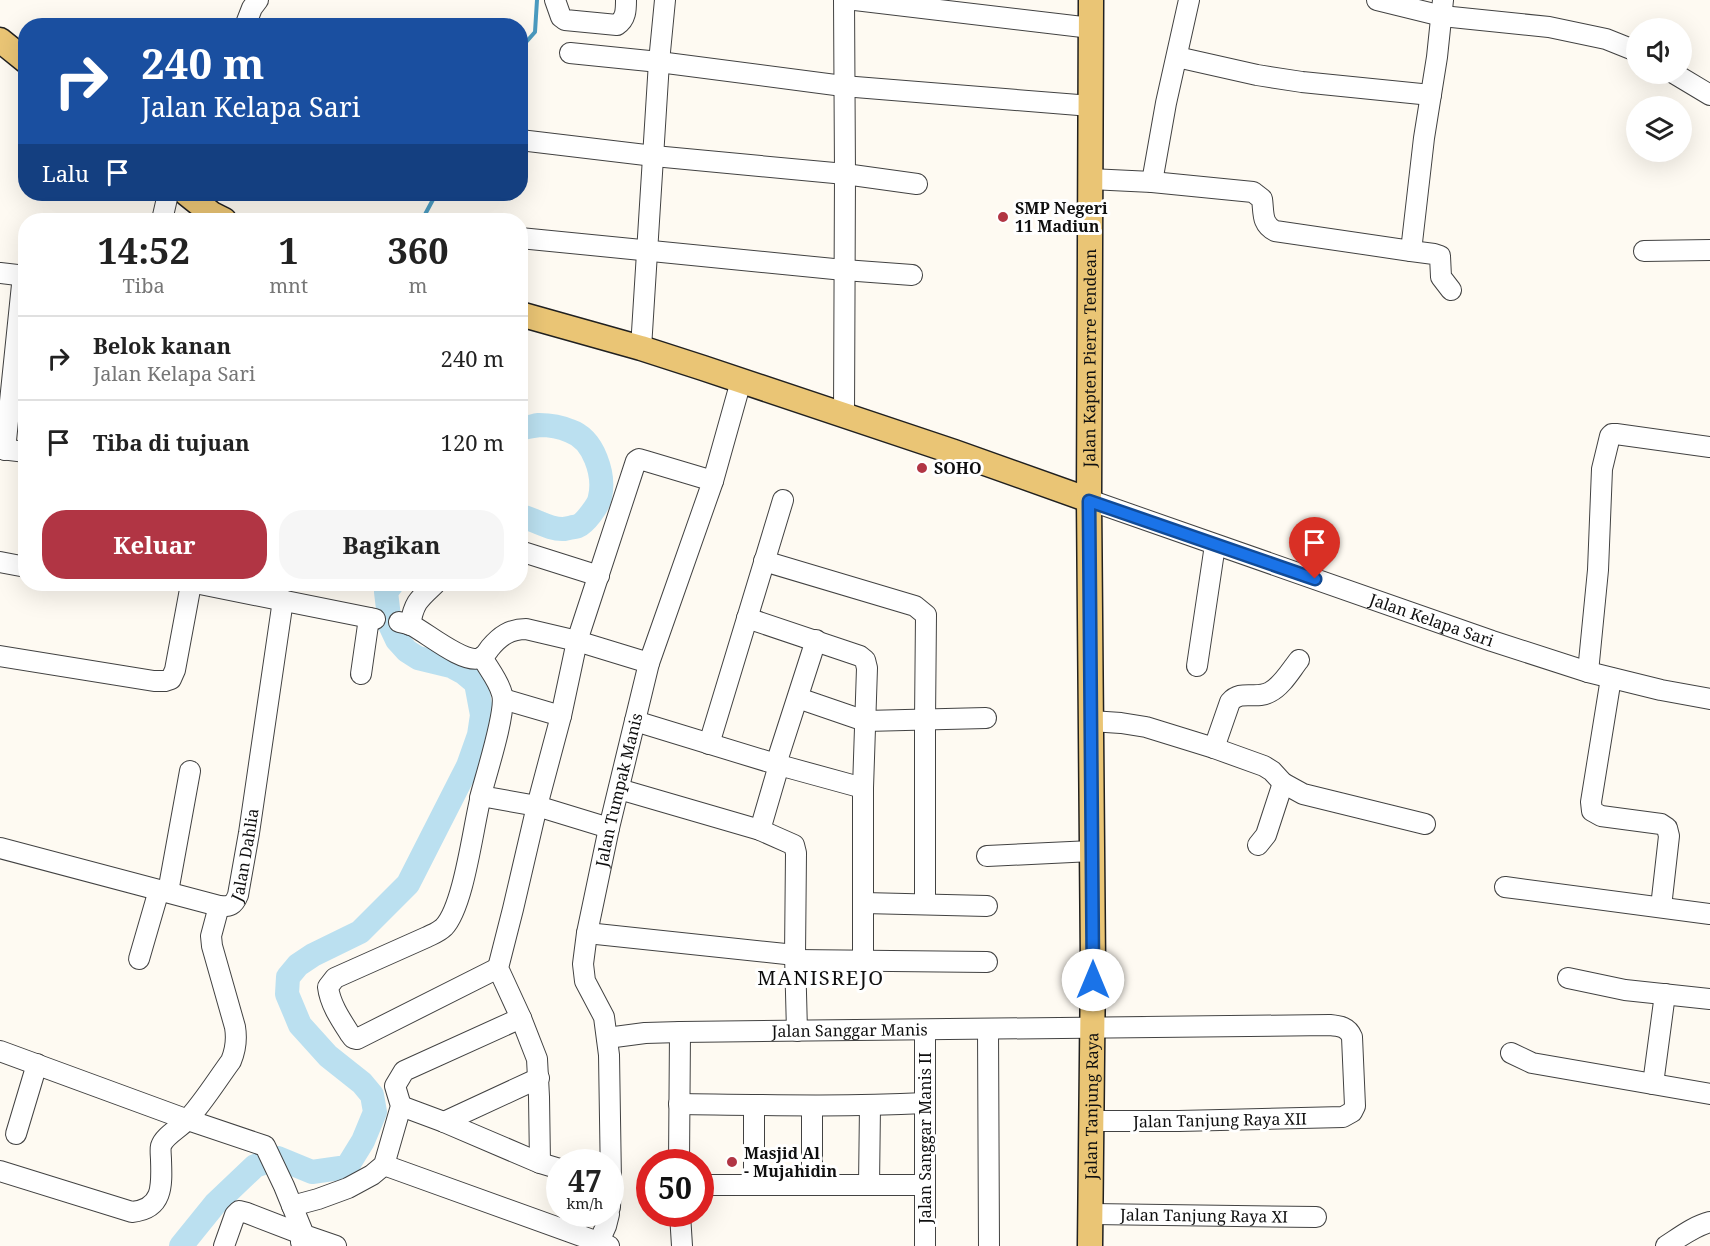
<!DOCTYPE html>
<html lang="id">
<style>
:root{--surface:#fff;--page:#f6f6f6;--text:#222;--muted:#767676;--line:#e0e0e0;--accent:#b13544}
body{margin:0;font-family:"Noto Serif",serif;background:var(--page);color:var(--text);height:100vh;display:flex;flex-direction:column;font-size:22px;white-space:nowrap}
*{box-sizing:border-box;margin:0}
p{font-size:20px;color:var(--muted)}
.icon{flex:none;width:33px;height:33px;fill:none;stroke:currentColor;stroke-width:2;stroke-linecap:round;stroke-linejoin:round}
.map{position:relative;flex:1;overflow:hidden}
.side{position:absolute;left:18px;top:213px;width:510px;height:378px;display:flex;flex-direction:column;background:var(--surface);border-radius:24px;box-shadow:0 6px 24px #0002}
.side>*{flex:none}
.hud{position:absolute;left:18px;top:18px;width:510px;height:183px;border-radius:24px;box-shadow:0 6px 24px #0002;background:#1a4fa0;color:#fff;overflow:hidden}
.controls{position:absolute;left:1626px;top:18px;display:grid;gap:12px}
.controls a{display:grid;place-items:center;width:66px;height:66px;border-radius:50%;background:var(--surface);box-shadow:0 6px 24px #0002;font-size:30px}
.speed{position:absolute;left:546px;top:1149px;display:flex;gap:12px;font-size:30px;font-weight:700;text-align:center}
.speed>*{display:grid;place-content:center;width:78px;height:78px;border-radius:50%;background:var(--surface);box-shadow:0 6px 24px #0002;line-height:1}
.speed small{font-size:15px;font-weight:400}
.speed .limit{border:9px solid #d22;background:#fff;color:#111}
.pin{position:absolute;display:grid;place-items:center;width:51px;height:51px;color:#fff;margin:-62px -26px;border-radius:50% 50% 50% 0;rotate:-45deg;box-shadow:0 0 6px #0007}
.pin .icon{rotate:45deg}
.me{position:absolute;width:66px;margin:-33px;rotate:0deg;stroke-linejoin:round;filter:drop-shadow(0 0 4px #0008)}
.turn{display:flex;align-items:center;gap:21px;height:126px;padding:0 24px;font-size:27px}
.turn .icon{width:78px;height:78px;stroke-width:2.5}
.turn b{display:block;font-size:42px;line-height:51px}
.then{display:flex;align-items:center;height:57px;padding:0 24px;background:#0003;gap:12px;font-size:22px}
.eta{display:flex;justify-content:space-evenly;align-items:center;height:102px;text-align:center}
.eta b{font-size:36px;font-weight:700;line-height:42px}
.action{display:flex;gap:12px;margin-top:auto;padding:12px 24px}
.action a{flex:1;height:69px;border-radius:24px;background:var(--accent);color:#fff;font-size:24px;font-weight:700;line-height:69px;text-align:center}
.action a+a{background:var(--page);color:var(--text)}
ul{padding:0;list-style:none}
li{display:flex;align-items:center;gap:18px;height:84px;padding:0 24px;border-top:2px solid var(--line)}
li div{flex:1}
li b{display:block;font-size:22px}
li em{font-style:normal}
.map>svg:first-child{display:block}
</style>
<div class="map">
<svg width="1710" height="1246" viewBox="0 0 1710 1246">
<rect width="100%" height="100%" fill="#fefaf2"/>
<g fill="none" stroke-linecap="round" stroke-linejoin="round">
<g stroke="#4a9abf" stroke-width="4">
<path d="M520,49L535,32L537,0"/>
<path d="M422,220L436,194"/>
</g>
<g stroke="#bbe0f0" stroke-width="24">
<path d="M520,428C527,428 532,426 539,425C548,425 561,427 570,431C594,439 605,475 600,497C599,505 585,523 578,526C575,527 568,528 564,529C549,530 535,519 520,516"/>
<path d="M181,1246L215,1204L255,1166L278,1158L312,1172L347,1167L363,1141L375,1112L372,1095L362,1083L328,1056L300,1025L287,994L288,977L298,965L313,955L360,932L408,884L468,766L479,735L482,715L476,683L464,673L451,666L418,658L407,651L397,640L390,625L386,592L392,584"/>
</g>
<defs>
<g id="minor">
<path d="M555,0L561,17L565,20L617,25C626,19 626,10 626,0"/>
<path d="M855,0L1091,28"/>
<path d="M1377,0L1442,16L1549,27L1606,39L1636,51"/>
<path d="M245,26L252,8L258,0"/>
<path d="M570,53L659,62L843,86L1091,106"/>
<path d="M1177,57L1257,75L1302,82L1431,95"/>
<path d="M1675,74L1710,95"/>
<path d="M520,140L654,156L845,174L917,184"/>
<path d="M1090,179L1152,182L1253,192L1262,199C1264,212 1261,224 1275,231L1411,251L1424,138L1437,57L1443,0"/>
<path d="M1152,182L1166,103L1189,0"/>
<path d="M162,220L168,194"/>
<path d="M520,238L844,270L912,275"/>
<path d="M1411,251L1434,254L1440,256L1441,277L1451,290"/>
<path d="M1644,251L1710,250"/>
<path d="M0,273L26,276"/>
<path d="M641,348L659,62L665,0"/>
<path d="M844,415L845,174L844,0"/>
<path d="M0,449L26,452"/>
<path d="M5,450L23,275"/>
<path id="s1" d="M1089,500L1492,641L1588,672L1661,690L1710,699"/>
<path d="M520,551L599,576"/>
<path d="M764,561L915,606L926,615L925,720V904"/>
<path d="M0,562L26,567"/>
<path d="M200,584L375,619"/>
<path d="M747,618L860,656L865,660L867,668L863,788V961"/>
<path d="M399,622C404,623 408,624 413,626C428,634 464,664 480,658C485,656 487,652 490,648C500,636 510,629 526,629L577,641L649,663"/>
<path d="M410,625C414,602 419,599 435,584"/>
<path d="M0,656L154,681H165L171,679L175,670L191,584"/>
<path d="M1197,666L1215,545"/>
<path d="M1588,672L1598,570L1602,469L1610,436L1612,434H1616L1710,447"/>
<path d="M361,674L369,618"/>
<path d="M1611,678L1591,802L1592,811L1601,816L1661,824L1667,828L1669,836L1661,907"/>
<path d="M798,698L865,721L986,718"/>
<path d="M503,699L561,716"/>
<path d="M635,721L779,765L863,788"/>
<path d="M1091,721L1121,723L1146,727L1214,748L1264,766L1272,771L1283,783L1303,794L1425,824"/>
<path d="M709,744L783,500"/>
<path d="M1214,748L1230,702C1241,689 1256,700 1270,692C1282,686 1291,670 1299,660"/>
<path d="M776,764L816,640"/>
<path d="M619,789L760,830L794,845L796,853L795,955L797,1031"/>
<path d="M480,798C485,778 507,711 502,694C499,681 488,668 482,657"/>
<path d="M760,830L779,765"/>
<path d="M1258,845L1266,835L1283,783"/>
<path id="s2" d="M0,848L219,906C230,907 234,905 238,895L249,833L283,600"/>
<path d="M987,856L1092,851"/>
<path d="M1505,887L1710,914"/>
<path d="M168,892L190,771"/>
<path d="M864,903L987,906"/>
<path d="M587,933L795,955"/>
<path d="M139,959L159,890"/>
<path d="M796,960L987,962"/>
<path d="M498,968L357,1039L353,1038L350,1034C341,1020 330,1004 328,987L335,978L427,937C433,934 439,932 444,927C464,906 473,827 481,796L537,806L609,828"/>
<path d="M1568,978L1625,990L1710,999"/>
<path d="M988,1029L989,1246"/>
<path id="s3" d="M607,1038L645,1033L680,1032L1330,1025C1340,1026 1348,1027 1352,1037L1355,1106L1352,1112L1343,1117L1179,1121H1092"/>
<path d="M0,1051L188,1120L265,1146L284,1186L304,1235L336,1246"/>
<path d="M1511,1053L1532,1063L1710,1094"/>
<path d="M1653,1084L1665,994"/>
<path d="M679,1104C761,1105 843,1107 925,1103"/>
<path d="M754,1105V1185"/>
<path d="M401,1106L444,1122L540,1163L560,1169"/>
<path d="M812,1106V1185"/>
<path d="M444,1122L539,1078"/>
<path d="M16,1134L37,1064"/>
<path d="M679,1162L680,1032"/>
<path d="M540,1163L539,1097L537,1059L521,1018L498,968L513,909L537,806L561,716L577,641L636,461L639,459L646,461L713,481"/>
<path d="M384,1165L609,1246"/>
<path d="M0,1171L132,1212C163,1209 162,1186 161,1160C161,1156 160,1150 161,1146C164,1136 180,1128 187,1120C203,1103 217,1080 231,1061C236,1049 237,1039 235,1027L212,946L211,936L219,906"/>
<path d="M700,1185H925"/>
<path d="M869,1185L870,1106"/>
<path d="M292,1206L318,1199L348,1188L372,1175L384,1165L401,1106L395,1086L404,1071L521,1018"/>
<path id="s4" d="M610,1207L611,1182L609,1055L604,1017L585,981L583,964L587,933L609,828L649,663L713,481L741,381"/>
<path d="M680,1214L682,1246"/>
<path id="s5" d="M1092,1214L1316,1217"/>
<path d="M224,1246L235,1215L239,1211L247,1213L304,1235L301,1242"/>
<path d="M597,1246L606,1226L609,1214"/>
<path d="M925,1246V1030"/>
<path d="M1666,1246C1680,1237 1694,1226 1710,1222"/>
</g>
<g id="major">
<path d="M0,40L26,61"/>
<path d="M187,194L212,214L224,220"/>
<path d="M520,314L641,348L703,368L954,452L1089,500"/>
<path id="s6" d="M1090,1246L1093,964L1089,500L1091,0"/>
</g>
</defs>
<use href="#minor" stroke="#424242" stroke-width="22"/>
<use href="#major" stroke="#202020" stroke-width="27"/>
<use href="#minor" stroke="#fff" stroke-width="20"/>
<use href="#major" stroke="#eac575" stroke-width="24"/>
</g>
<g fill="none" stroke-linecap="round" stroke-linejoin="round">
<defs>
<path id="route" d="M1093,980L1089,501L1315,579"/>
</defs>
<use href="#route" stroke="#114b97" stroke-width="15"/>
<use href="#route" stroke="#1a73e8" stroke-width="10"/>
</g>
<g fill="#b13544" stroke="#fff" stroke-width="2">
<circle cx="1003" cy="217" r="6"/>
<circle cx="922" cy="468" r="6"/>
<circle cx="732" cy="1162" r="6"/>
</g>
<g text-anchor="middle" stroke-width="6" stroke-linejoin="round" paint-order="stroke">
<g font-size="16" font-weight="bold" fill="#0f0f0f" stroke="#fff" text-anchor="start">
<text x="1015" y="214">SMP Negeri<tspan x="1015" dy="18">11 Madiun</tspan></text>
<text x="934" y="474">SOHO</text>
<text x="744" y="1159">Masjid Al<tspan x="744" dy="18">- Mujahidin</tspan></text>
</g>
<g font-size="16" fill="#0f0f0f" stroke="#fff">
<text dy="6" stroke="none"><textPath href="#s6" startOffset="888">Jalan Kapten Pierre Tendean</textPath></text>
<text dy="6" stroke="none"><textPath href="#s1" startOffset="363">Jalan Kelapa Sari</textPath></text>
<text dy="6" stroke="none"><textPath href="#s4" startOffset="426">Jalan Tumpak Manis</textPath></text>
<text dy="6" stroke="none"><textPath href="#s2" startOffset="292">Jalan Dahlia</textPath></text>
<text dy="6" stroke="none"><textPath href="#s3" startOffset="243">Jalan Sanggar Manis</textPath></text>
<text dy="6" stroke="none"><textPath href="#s6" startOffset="140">Jalan Tanjung Raya</textPath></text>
<text transform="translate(1220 1120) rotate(-1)" y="6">Jalan Tanjung Raya XII</text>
<text transform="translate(925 1138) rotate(-90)" y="6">Jalan Sanggar Manis II</text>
<text dy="6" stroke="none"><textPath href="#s5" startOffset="112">Jalan Tanjung Raya XI</textPath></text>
</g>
<g font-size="20" letter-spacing="1.5" fill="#0f0f0f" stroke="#fff">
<text x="821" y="985">MANISREJO</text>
</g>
</g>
</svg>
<div class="controls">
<a><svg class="icon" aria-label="sound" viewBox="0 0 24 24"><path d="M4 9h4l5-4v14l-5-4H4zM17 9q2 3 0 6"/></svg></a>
<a><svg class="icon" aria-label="layers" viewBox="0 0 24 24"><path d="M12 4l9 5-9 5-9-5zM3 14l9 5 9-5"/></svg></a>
</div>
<div class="speed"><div>47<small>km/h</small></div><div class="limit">50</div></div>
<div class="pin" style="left:1315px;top:579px;background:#d93025"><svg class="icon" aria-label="arrive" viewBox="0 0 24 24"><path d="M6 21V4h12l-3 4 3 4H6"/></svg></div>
<svg class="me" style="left:1093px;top:980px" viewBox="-20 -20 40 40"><circle r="19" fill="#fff"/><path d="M0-13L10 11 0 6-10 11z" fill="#1a73e8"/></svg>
<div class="hud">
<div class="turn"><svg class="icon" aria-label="right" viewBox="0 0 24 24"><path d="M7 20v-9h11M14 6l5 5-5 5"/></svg><div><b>240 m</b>Jalan Kelapa Sari</div></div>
<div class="then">Lalu<svg class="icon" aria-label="arrive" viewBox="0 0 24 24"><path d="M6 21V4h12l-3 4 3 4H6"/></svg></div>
</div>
<section class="side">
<div class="eta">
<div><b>14:52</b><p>Tiba</p></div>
<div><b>1</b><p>mnt</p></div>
<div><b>360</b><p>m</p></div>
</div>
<ul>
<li><svg class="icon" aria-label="right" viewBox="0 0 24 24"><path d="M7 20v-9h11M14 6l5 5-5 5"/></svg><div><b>Belok kanan</b><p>Jalan Kelapa Sari</p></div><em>240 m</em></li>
<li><svg class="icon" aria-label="arrive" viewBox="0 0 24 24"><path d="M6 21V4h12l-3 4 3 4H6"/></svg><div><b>Tiba di tujuan</b></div><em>120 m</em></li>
</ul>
<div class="action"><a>Keluar</a><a>Bagikan</a></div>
</section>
</div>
